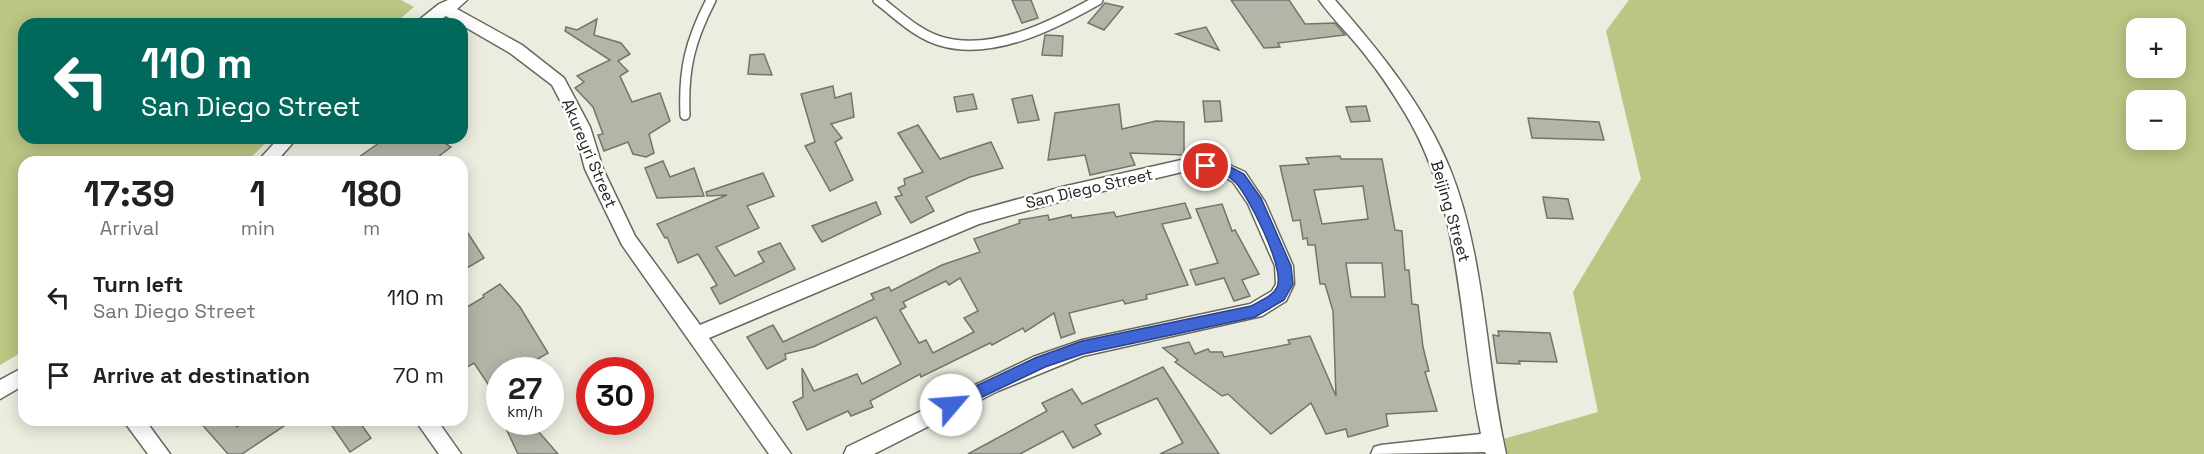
<!DOCTYPE html>
<meta charset="utf-8">
<style>
:root{--surface:#fff;--page:#f6f6f6;--text:#202124;--muted:#757577}
body{margin:0;font-family:"Space Grotesk",sans-serif;background:var(--page);color:var(--text);height:100vh;display:flex;flex-direction:column;font-size:22px;white-space:nowrap}
*{box-sizing:border-box;margin:0}
p{font-size:20px;color:var(--muted)}
.icon{flex:none;width:33px;height:33px;fill:none;stroke:currentColor;stroke-width:2;stroke-linecap:round;stroke-linejoin:round}
.map{position:relative;flex:1;overflow:hidden}
.drawer{position:absolute;left:18px;top:156px;width:450px;height:270px;display:flex;flex-direction:column;background:var(--surface);border-radius:18px;box-shadow:0 3px 15px #0003}
.drawer>*{flex:none}
.guide{position:absolute;left:18px;top:18px;width:450px;height:126px;border-radius:18px;box-shadow:0 3px 15px #0003;background:#00695c;color:#fff;overflow:hidden}
.buttons{position:absolute;left:2126px;top:18px;display:grid;gap:12px}
.buttons a{display:grid;place-items:center;width:60px;height:60px;border-radius:12px;background:var(--surface);box-shadow:0 3px 15px #0003;font-size:30px}
.speed{position:absolute;left:486px;top:357px;display:flex;gap:12px;font-size:30px;font-weight:700;text-align:center}
.speed>*{display:grid;place-content:center;width:78px;height:78px;border-radius:50%;background:var(--surface);box-shadow:0 3px 15px #0003;line-height:1}
.speed small{font-size:15px;font-weight:400}
.speed .limit{border:9px solid #d22;background:#fff;color:#111}
.pin{position:absolute;display:grid;place-items:center;width:51px;height:51px;color:#fff;margin:-26px;border:3px solid #fff;border-radius:50%;box-shadow:0 2px 6px #0007}
.me{position:absolute;width:66px;margin:-33px;rotate:63deg;stroke-linejoin:round;filter:drop-shadow(0 0 4px #0008)}
.turn{display:flex;align-items:center;gap:21px;height:126px;padding:0 24px;font-size:27px}
.turn .icon{width:78px;height:78px;stroke-width:2.5}
.turn b{display:block;font-size:42px;line-height:51px}
.eta{display:flex;justify-content:space-evenly;align-items:center;height:102px;text-align:center}
.eta b{font-size:36px;font-weight:700;line-height:42px}
ul{padding:0;list-style:none}
li{display:flex;align-items:center;gap:18px;height:78px;padding:0 24px}
li div{flex:1}
li b{display:block;font-size:22px}
li em{font-style:normal}
.map>svg:first-child{display:block}
</style>
<div class="map">
<svg width="2204" height="454" viewBox="0 0 2204 454">
<rect width="100%" height="100%" fill="#eaeddf"/>
<g fill="#bac683" fill-rule="evenodd">
<path d="M0,0H401L414,7L394,24H24V138H271L246,162H24V351L0,365Z"/>
<path d="M1629,0H2204V454H1496L1493,442L1598,412L1573,292L1641,179L1606,31ZM2136,28H2175V68H2136ZM2136,100H2175V140H2136Z"/>
</g>
<g fill="#b3b5a8" stroke="#737569" stroke-width="1.5" fill-rule="evenodd">
<path d="M1012,0H1031L1038,18L1022,23Z"/>
<path d="M1231,0H1289L1305,24L1335,23L1345,35L1278,43L1280,47L1264,48Z"/>
<path d="M1105,3L1123,7L1104,30L1088,23Z"/>
<path d="M597,19L594,35L621,43L630,54L618,61L628,71L620,76L632,102L660,93L670,121L649,134L654,153L646,157L633,154L628,142L604,151L598,135L603,134L593,107L575,88L584,82L577,76L610,60L565,31L566,27L577,30Z"/>
<path d="M1206,27L1219,50L1176,34Z"/>
<path d="M1045,35L1063,36L1062,56L1042,55Z"/>
<path d="M764,54L772,75L748,74L750,55Z"/>
<path d="M833,86L835,98L851,93L854,117L831,124L842,138L835,142L853,180L830,191L805,146L815,142L801,94Z"/>
<path d="M973,94L977,109L957,112L954,97Z"/>
<path d="M1032,95L1039,120L1018,123L1012,99Z"/>
<path d="M1203,101H1220L1222,121L1205,122Z"/>
<path d="M1119,104L1122,129L1156,121L1184,122V155L1130,153L1135,165L1090,175L1085,155L1048,160L1055,113Z"/>
<path d="M1366,106L1370,121L1351,122L1346,107Z"/>
<path d="M1528,118L1599,122L1604,140L1532,138Z"/>
<path d="M918,125L940,159L991,142L1003,168L970,177L926,197L934,211L911,223L895,197L902,195L898,188L905,185L904,179L923,172L898,133Z"/>
<path d="M386,138H437L451,147L431,162H352Z"/>
<path d="M1340,156L1341,159H1382L1395,230L1402,231L1405,270H1409L1412,304L1418,305L1423,347L1429,371L1425,372L1437,411L1386,414L1388,426L1348,437L1346,429L1326,434L1311,403L1271,434L1228,394L1222,396L1175,362L1178,360L1163,348L1189,342L1195,354L1208,349L1210,352H1222L1224,357L1290,344L1288,340L1310,336L1336,396L1333,311L1325,284H1320L1315,245H1308L1307,238L1303,239L1300,220L1293,221L1280,166L1309,164L1306,158ZM1363,186L1368,219L1322,224L1314,190ZM1346,263H1382L1385,297H1351Z"/>
<path d="M663,161L670,177L694,168L704,196L657,198L645,168Z"/>
<path d="M763,173L774,196L747,206L759,228L716,247L735,276L764,262L758,252L780,243L795,269L720,304L711,288L717,285L698,254L678,263L667,237L665,238L657,224L727,195L707,196L706,192Z"/>
<path d="M1543,197L1568,199L1573,219L1547,218Z"/>
<path d="M876,202L881,214L822,242L812,226Z"/>
<path d="M1185,203L1191,218L1162,224L1188,285L1146,295L1147,299L1125,304L1123,300L1069,313L1075,333L1061,338L1054,313L1025,332L1023,328L992,345L990,343L921,377L920,374L870,401L873,407L851,416L848,411L807,430L793,402L803,397L802,368L814,391L857,374L862,384L901,364L876,317L813,347L785,354L786,359L767,369L747,337L773,325L783,342L874,299L871,294L889,287L891,291L942,265L980,252L974,239L1020,223L1019,220L1048,215L1049,220L1071,215L1072,218L1114,212L1116,217ZM960,278L978,311L964,318L974,332L933,353L926,340L919,343L900,310L906,307L903,302L946,281L949,285Z"/>
<path d="M1222,204L1232,231L1235,230L1259,274L1242,280L1250,296L1234,301L1224,278L1196,285L1190,270L1218,263L1196,209Z"/>
<path d="M462,224L484,258L462,271Z"/>
<path d="M500,284L520,307L548,353L519,370H500V402L474,363L462,370V310L484,297L483,295Z"/>
<path d="M1498,331L1550,333L1557,362L1519,361L1520,364L1497,363L1493,335L1499,336Z"/>
<path d="M1163,367L1219,454H1160L1183,443L1157,398L1095,425L1101,434L1073,448L1063,431L1020,454H968L1047,411L1042,403L1072,389L1082,404Z"/>
<path d="M198,420H231L237,427L248,420H293L242,454H228Z"/>
<path d="M328,420H358L371,438L350,452Z"/>
<path d="M503,422H552L538,431L558,454H518Z"/>
</g>
<g fill="none" stroke-linecap="round" stroke-linejoin="round">
<defs>
<g id="service">
<path d="M878,0C897,14 916,34 940,41C992,57 1054,25 1098,0"/>
<path d="M685,115C683,69 690,41 711,0"/>
</g>
<g id="minor">
<path d="M448,0H467L457,9L522,45L564,78L590,127L603,169L635,236L700,325L968,213L1062,187L1190,158L1221,161L1245,172L1265,202L1293,266L1294,284L1286,301L1262,316L1083,356L998,391L874,454H844L847,447L1033,357L1082,340L1250,304L1272,291L1276,284L1275,266L1248,204L1233,182L1218,173L1190,170L1062,201L979,224L709,338L791,454H769L622,245L585,169L574,127L552,85L510,53L446,16L433,24H414L439,4Z"/>
<path d="M1319,0H1335C1380,52 1424,105 1450,169C1486,259 1485,360 1506,454H1486L1485,452L1371,454L1374,447L1381,445L1481,434C1458,326 1464,211 1405,113C1394,95 1382,76 1369,60C1354,39 1334,21 1319,0Z"/>
<path d="M279,138H297L276,162H257Z"/>
<path d="M24,367V385L0,399V380Z"/>
<path d="M123,420H145L170,454H148Z"/>
<path d="M415,420H437L461,454H439Z"/>
</g>
</defs>
<use href="#service" stroke="#66685c" stroke-width="12"/>
<use href="#minor" stroke="#66685c" stroke-width="3"/>
<use href="#service" stroke="#fff" stroke-width="9"/>
<use href="#minor" fill="#fff" fill-rule="evenodd"/>
</g>
<path fill="#4065d7" stroke="#2a428c" stroke-width="1.5" d="M1206,161L1225,164L1244,174L1261,198L1291,266L1293,284L1284,300L1255,317L1083,354L1045,367L957,409L951,411L946,409L944,405L946,400L1035,358L1082,341L1251,306C1260,301 1273,296 1277,287C1285,269 1249,196 1235,182C1226,172 1213,173 1201,169L1199,166Z"/>
<g text-anchor="middle" stroke-width="5" stroke-linejoin="round" paint-order="stroke">
<g font-size="16" fill="#21231e" stroke="#fff">
<text transform="translate(590 153) rotate(67)" y="6">Akureyri Street</text>
<text transform="translate(1089 188) rotate(-13)" y="6">San Diego Street</text>
<text transform="translate(1451 211) rotate(74)" y="6">Beijing Street</text>
</g>
</g>
</svg>
<div class="buttons">
<a>+</a>
<a>−</a>
</div>
<div class="speed"><div>27<small>km/h</small></div><div class="limit">30</div></div>
<div class="pin" style="left:1206px;top:166px;background:#d93025"><svg class="icon" aria-label="arrive" viewBox="0 0 24 24"><path d="M6 21V4h12l-3 4 3 4H6"/></svg></div>
<svg class="me" style="left:951px;top:405px" viewBox="-20 -20 40 40"><circle r="19" fill="#fff"/><path d="M0-13L10 11 0 6-10 11z" fill="#4065d7"/></svg>
<div class="guide">
<div class="turn"><svg class="icon" aria-label="left" viewBox="0 0 24 24"><path d="M17 20v-9H6M10 6l-5 5 5 5"/></svg><div><b>110 m</b>San Diego Street</div></div>
</div>
<section class="drawer">
<div class="eta">
<div><b>17:39</b><p>Arrival</p></div>
<div><b>1</b><p>min</p></div>
<div><b>180</b><p>m</p></div>
</div>
<ul>
<li><svg class="icon" aria-label="left" viewBox="0 0 24 24"><path d="M17 20v-9H6M10 6l-5 5 5 5"/></svg><div><b>Turn left</b><p>San Diego Street</p></div><em>110 m</em></li>
<li><svg class="icon" aria-label="arrive" viewBox="0 0 24 24"><path d="M6 21V4h12l-3 4 3 4H6"/></svg><div><b>Arrive at destination</b></div><em>70 m</em></li>
</ul>
</section>
</div>
